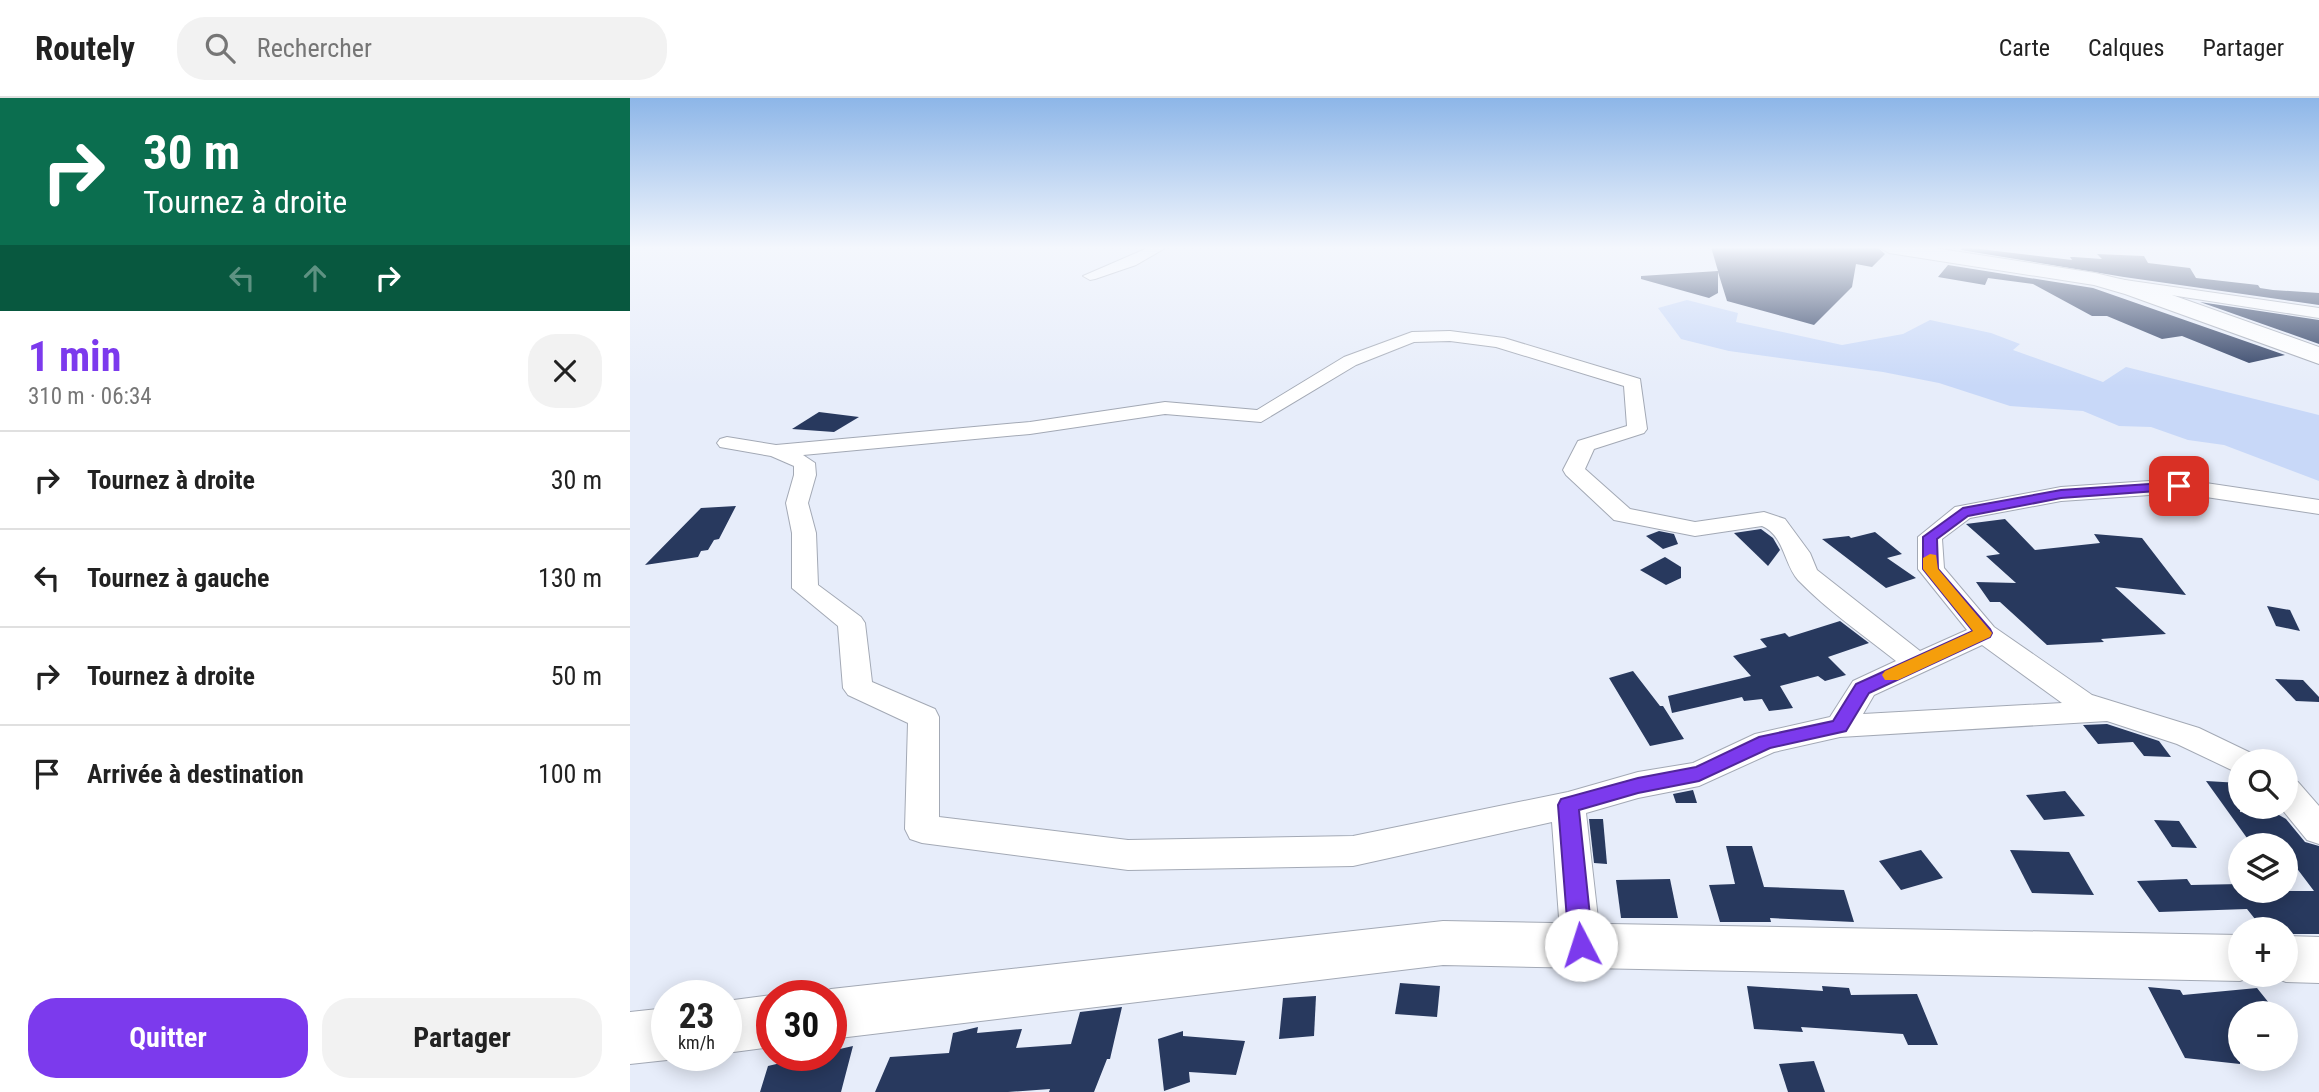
<!DOCTYPE html>
<html lang="fr">
<meta charset="utf-8">
<style>
:root{--surface:#fff;--page:#f2f2f2;--text:#222;--muted:#767676;--line:#e0e0e0;--accent:#7c3aed}
body{margin:0;font-family:"Roboto Condensed",sans-serif;background:var(--page);color:var(--text);height:100vh;display:flex;flex-direction:column;font-size:26px;white-space:nowrap}
*{box-sizing:border-box;margin:0}
p{font-size:23px;color:var(--muted)}
.icon{flex:none;width:38px;height:38px;fill:none;stroke:currentColor;stroke-width:2;stroke-linecap:round;stroke-linejoin:round}
.map{position:relative;flex:1;overflow:hidden}
.drawer{display:flex;flex-direction:column;background:var(--surface);width:630px}
.drawer>*{flex:none}
.hud{background:#0b6e4f;color:#fff;overflow:hidden}
.buttons{position:absolute;left:1598px;top:651px;display:grid;gap:14px}
.buttons a{display:grid;place-items:center;width:70px;height:70px;border-radius:50%;background:var(--surface);box-shadow:0 4px 18px #0003;font-size:35px}
.speed{position:absolute;left:21px;top:882px;display:flex;gap:14px;font-size:35px;font-weight:700;text-align:center}
.speed>*{display:grid;place-content:center;width:91px;height:91px;border-radius:50%;background:var(--surface);box-shadow:0 4px 18px #0003;line-height:1}
.speed small{font-size:18px;font-weight:400}
.speed .limit{border:10px solid #d22;background:#fff;color:#111}
.pin{position:absolute;display:grid;place-items:center;width:60px;height:60px;color:#fff;margin:-30px;border-radius:14px;box-shadow:0 4px 10px #0006}
.me{position:absolute;width:77px;margin:-38px;rotate:355deg;stroke-linejoin:round;filter:drop-shadow(0 0 5px #0008)}
.turn{display:flex;align-items:center;gap:24px;height:147px;padding:0 28px;font-size:32px}
.turn .icon{width:91px;height:91px;stroke-width:2.5}
.turn b{display:block;font-size:49px;line-height:60px}
.lanes{display:flex;align-items:center;height:66px;padding:0 28px;background:#0003;justify-content:center;gap:35px;direction:ltr}
.lanes .off{opacity:.35}
.round{display:grid;place-items:center;flex:none;width:74px;height:74px;border-radius:28px;background:var(--page)}
.headline{display:flex;align-items:center;justify-content:space-between;height:119px;padding:0 28px}
h1{font-size:42px;font-weight:700;line-height:52px;color:var(--accent)}
.cta{display:flex;gap:14px;margin-top:auto;padding:14px 28px}
.cta a{flex:1;height:80px;border-radius:28px;background:var(--accent);color:#fff;font-size:28px;font-weight:700;line-height:80px;text-align:center}
.cta a+a{background:var(--page);color:var(--text)}
ul{padding:0;list-style:none}
li{display:flex;align-items:center;gap:21px;height:98px;padding:0 28px;border-top:2px solid var(--line)}
li div{flex:1}
li b{display:block;font-size:26px}
li em{font-style:normal}
header{display:flex;align-items:center;gap:42px;box-sizing:border-box;height:98px;padding:0 35px;background:var(--surface);border-bottom:2px solid var(--line)}
header strong{font-size:33px}
nav{display:flex;gap:38px;margin-inline-start:auto;font-size:24px}
.search{width:490px;height:63px;background:var(--page);display:flex;align-items:center;gap:18px;box-sizing:border-box;padding:0 24px;border-radius:28px;color:var(--muted);font-size:26px}
main{display:flex;flex:1;min-height:0}
.map>svg:first-child{display:block}
</style>
<header>
<strong>Routely</strong>
<div class="search"><svg class="icon" aria-label="search" viewBox="0 0 24 24"><circle cx="10" cy="10" r="6"/><path d="M15 15l6 6"/></svg>Rechercher</div>
<nav><a>Carte</a><a>Calques</a><a>Partager</a></nav>
</header>
<main>
<section class="drawer">
<div class="hud">
<div class="turn"><svg class="icon" aria-label="right" viewBox="0 0 24 24"><path d="M7 20v-9h11M14 6l5 5-5 5"/></svg><div><b>30 m</b>Tournez à droite</div></div>
<div class="lanes"><svg class="icon off" aria-label="left" viewBox="0 0 24 24"><path d="M17 20v-9H6M10 6l-5 5 5 5"/></svg><svg class="icon off" aria-label="ahead" viewBox="0 0 24 24"><path d="M12 20V5M6 11l6-6 6 6"/></svg><svg class="icon" aria-label="right" viewBox="0 0 24 24"><path d="M7 20v-9h11M14 6l5 5-5 5"/></svg></div>
</div>
<div class="headline"><div><h1>1 min</h1><p>310 m · 06:34</p></div><a class="round"><svg class="icon" aria-label="close" viewBox="0 0 24 24"><path d="M6 6l12 12M18 6L6 18"/></svg></a></div>
<ul>
<li><svg class="icon" aria-label="right" viewBox="0 0 24 24"><path d="M7 20v-9h11M14 6l5 5-5 5"/></svg><div><b>Tournez à droite</b></div><em>30 m</em></li>
<li><svg class="icon" aria-label="left" viewBox="0 0 24 24"><path d="M17 20v-9H6M10 6l-5 5 5 5"/></svg><div><b>Tournez à gauche</b></div><em>130 m</em></li>
<li><svg class="icon" aria-label="right" viewBox="0 0 24 24"><path d="M7 20v-9h11M14 6l5 5-5 5"/></svg><div><b>Tournez à droite</b></div><em>50 m</em></li>
<li><svg class="icon" aria-label="arrive" viewBox="0 0 24 24"><path d="M6 21V4h12l-3 4 3 4H6"/></svg><div><b>Arrivée à destination</b></div><em>100 m</em></li>
</ul>
<div class="cta"><a>Quitter</a><a>Partager</a></div>
</section>
<div class="map">
<svg width="1689" height="994" viewBox="0 0 1689 994">
<rect width="100%" height="100%" fill="#e7edfa"/>
<path fill="#c8d8f8" d="M1057,202L1108,215L1106,224L1212,247L1273,236L1300,222L1361,235L1390,246L1383,252L1473,284L1496,269L1689,317V383L1594,347L1558,342L1521,329L1489,328L1453,313L1380,308L1309,285L1253,274L1099,253L1051,241L1028,210Z"/>
<g fill="#28395e">
<path d="M1081,149H1247L1255,156L1242,169L1226,166L1222,189L1184,227L1097,203L1088,174V195L1079,200L1011,181V178L1088,173Z"/>
<path d="M1333,149L1442,162L1440,159H1444L1472,161L1467,156L1514,158L1518,165L1560,170L1566,180L1628,187L1630,190L1643,192L1689,195V207L1494,179L1331,152Z"/>
<path d="M1318,167L1463,190L1655,257L1619,265L1552,238L1532,241L1477,218H1462L1403,186L1358,180L1355,187L1308,179Z"/>
<path d="M1570,204L1689,222V246Z"/>
<path d="M189,314L229,319L204,334L162,331Z"/>
<path d="M106,408L89,441L84,442L78,452L71,453L68,459L15,467L71,410Z"/>
<path d="M1375,421L1405,452L1470,445L1464,436L1512,440L1556,497L1485,489L1536,536L1471,541L1474,544L1417,547L1370,504H1360L1346,484L1386,485L1356,458L1370,456L1336,426Z"/>
<path d="M1131,431L1143,440L1150,452L1138,468L1104,435Z"/>
<path d="M1029,433L1044,436L1048,446L1033,451L1016,438Z"/>
<path d="M1245,434L1272,456L1257,460L1286,480L1256,490L1192,441L1219,438L1221,440Z"/>
<path d="M1035,459L1051,469V480L1036,487L1010,472Z"/>
<path d="M1637,508L1660,512L1670,533L1646,528Z"/>
<path d="M1210,523L1239,545L1198,559L1216,577L1195,583L1188,578L1150,588L1163,610L1139,613L1132,601L1114,603L1112,599L1042,615L1038,598L1121,578L1103,558L1137,549L1130,541L1155,535L1159,539Z"/>
<path d="M1003,573L1030,608H1033L1054,641L1020,648L979,580Z"/>
<path d="M1645,581L1673,582L1689,599V604L1666,603Z"/>
<path d="M1477,626L1529,643L1541,659L1514,658L1503,644L1468,646L1453,627Z"/>
<path d="M1576,683L1610,685V714L1649,717L1656,721L1675,744L1689,748V836H1656V831H1633L1617,811L1529,814L1507,783L1557,781L1561,787L1610,786V793H1684L1656,756V747H1622Z"/>
<path d="M1063,692L1067,705H1046L1043,696Z"/>
<path d="M1435,693L1455,718L1414,722L1396,697Z"/>
<path d="M959,721H973L977,766L964,765Z"/>
<path d="M1524,722L1549,723L1567,750L1542,749Z"/>
<path d="M1096,748H1122L1134,789L1214,792L1224,824L1140,820L1141,824H1090L1079,787L1105,786Z"/>
<path d="M1291,752L1313,780L1271,792L1249,763Z"/>
<path d="M1380,752L1439,754L1464,797L1402,795Z"/>
<path d="M1040,781L1048,820H991L986,782Z"/>
<path d="M770,885L810,888L807,919L765,916Z"/>
<path d="M1117,888L1193,893L1192,888L1219,890L1221,897L1287,896L1308,947H1278L1273,936L1171,929L1173,934L1124,931Z"/>
<path d="M1518,889L1550,892L1553,897L1627,890L1647,915H1610V966L1555,960Z"/>
<path d="M686,898L684,938L649,941L653,900Z"/>
<path d="M492,909L480,961H477L464,994H419L420,991L378,994H245L260,959L319,955L323,935L348,929L347,935L392,931L386,950L441,946L450,914Z"/>
<path d="M553,933V938L615,943L606,977L559,974L560,984L534,993L528,941Z"/>
<path d="M223,948L211,994H130L138,968L184,957H201V953Z"/>
<path d="M1184,963L1195,994H1158L1149,966Z"/>
</g>
<g fill="none" stroke-linecap="round" stroke-linejoin="round">
<defs>
<g id="minor">
<path d="M520,149H537L506,167L465,181L460,182L453,178Z"/>
<path d="M1488,181L1689,210V220L1483,188L1481,185Z"/>
<path d="M820,233L874,240L1010,281L1017,331L1014,335L964,351L955,371L1000,411L1065,424L1134,414L1155,421L1180,455L1187,472L1290,553L1337,532L1288,471V439L1325,409L1431,389L1549,381L1689,402V416L1549,395L1431,403L1340,420L1312,441L1314,470L1364,529L1462,597L1569,630L1621,655L1626,663H1610V676L1547,646L1477,623L1210,639L1144,654L1069,688L1008,700L956,715L971,847L965,859L951,865L937,859L931,847L922,724L723,768L498,772L292,745L280,741L275,731L278,625L218,597L213,590L208,528L162,490V435L156,405L164,377V368L141,358L90,349L87,345L90,341L97,339L146,347L400,324L535,304L627,312L714,259L782,234ZM820,243L866,249L994,288L997,328L948,343L933,372L936,377L984,422L1065,438L1132,428C1154,437 1154,466 1168,482C1197,512 1233,537 1266,563L1223,583L1200,619L1125,636L1063,665L1008,674L938,694L723,738L498,742L309,719V619L305,611L242,584L235,525L231,519L188,487L186,435L178,405L186,377L185,365L173,357L400,336L535,316L631,324L726,267L784,244ZM1352,547L1432,605L1233,616L1244,597Z"/>
<path d="M1656,680L1668,684L1689,708V746L1677,742L1650,709H1656Z"/>
</g>
<g id="tertiary">
<path d="M813,823L1610,837V877H1626L1610,883L813,867L201,941V898H183L201,891Z"/>
<path d="M1656,838L1689,839V885L1656,884L1638,877H1656Z"/>
<path d="M142,897V949L96,955V903Z"/>
<path d="M37,910V957H49L37,962L0,966V914Z"/>
</g>
<path id="secondary" d="M1249,149H1298L1465,175L1511,186L1689,249V266L1495,196L1464,187L1259,155Z"/>
</defs>
<use href="#minor" stroke="#a3a9b5" stroke-width="2"/>
<use href="#tertiary" stroke="#a3a9b5" stroke-width="2"/>
<use href="#secondary" stroke="#a3a9b5" stroke-width="2"/>
<use href="#minor" fill="#fff" fill-rule="evenodd"/>
<use href="#tertiary" fill="#fff" fill-rule="evenodd"/>
<use href="#secondary" fill="#fff" fill-rule="evenodd"/>
</g>
<linearGradient id="sky" x2="0" y2="1"><stop stop-color="#8db6e8"/><stop offset="0.52" stop-color="#f4f7fd"/><stop offset="1" stop-color="#f4f7fd" stop-opacity="0"/></linearGradient>
<rect width="1689" height="288" fill="url(#sky)"/>
<path fill="#7c3aed" stroke="#51269a" stroke-width="2" d="M1549,384L1554,385V391L1431,400L1338,418L1307,441L1308,471L1360,531L1362,535L1360,539L1239,595L1216,633L1140,650L1069,683L1008,695L949,712L963,847L960,855L951,858L943,855L939,847L928,707L931,701L1008,680L1066,669L1129,639L1203,623L1226,586L1343,533L1293,471V439L1333,410L1431,392Z"/>
<path fill="#f59e0b" d="M1300,456L1306,457L1308,471L1362,535L1360,539L1268,582H1255L1252,577L1255,573L1343,533L1293,471V460Z"/>
</svg>
<div class="buttons">
<a><svg class="icon" aria-label="search" viewBox="0 0 24 24"><circle cx="10" cy="10" r="6"/><path d="M15 15l6 6"/></svg></a>
<a><svg class="icon" aria-label="layers" viewBox="0 0 24 24"><path d="M12 4l9 5-9 5-9-5zM3 14l9 5 9-5"/></svg></a>
<a>+</a>
<a>−</a>
</div>
<div class="speed"><div>23<small>km/h</small></div><div class="limit">30</div></div>
<div class="pin" style="left:1549px;top:388px;background:#d93025"><svg class="icon" aria-label="arrive" viewBox="0 0 24 24"><path d="M6 21V4h12l-3 4 3 4H6"/></svg></div>
<svg class="me" style="left:951px;top:847px" viewBox="-20 -20 40 40"><circle r="19" fill="#fff"/><path d="M0-13L10 11 0 6-10 11z" fill="#7c3aed"/></svg>
</div>
</main>
